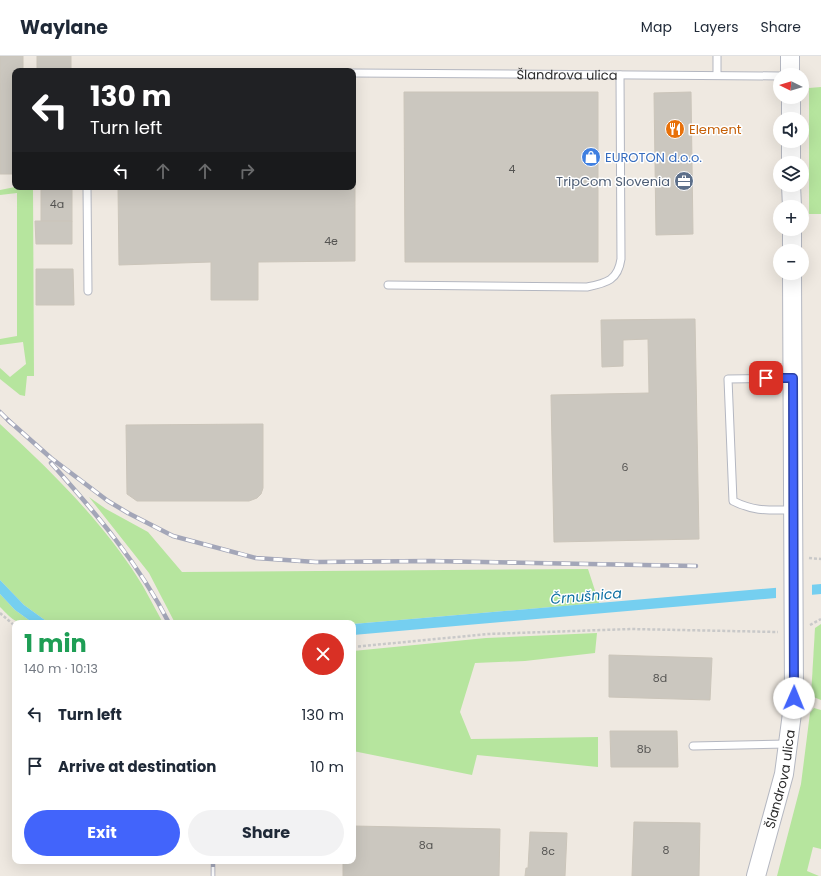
<!DOCTYPE html>
<meta charset="utf-8">
<style>
:root{--surface:#fff;--page:#f2f2f3;--text:#1f2937;--muted:#747a83;--line:#e0e1e3;--accent:#4264fb}
body{margin:0;font-family:Poppins,sans-serif;background:var(--page);color:var(--text);height:100vh;display:flex;flex-direction:column;font-size:15px;white-space:nowrap}
*{box-sizing:border-box;margin:0}
p{font-size:13px;color:var(--muted)}
.icon{flex:none;width:22px;height:22px;fill:none;stroke:currentColor;stroke-width:2;stroke-linecap:round;stroke-linejoin:round}
.map{position:relative;flex:1;overflow:hidden}
.sheet{position:absolute;left:12px;top:564px;width:344px;height:244px;display:flex;flex-direction:column;background:var(--surface);border-radius:8px;box-shadow:0 4px 16px #0002}
.sheet>*{flex:none}
.hud{position:absolute;left:12px;top:12px;width:344px;height:122px;border-radius:8px;box-shadow:0 4px 16px #0002;background:#202124;color:#fff;overflow:hidden}
.needle{width:26px;rotate:275deg}
.buttons{position:absolute;left:773px;top:12px;display:grid;gap:8px}
.buttons a{display:grid;place-items:center;width:36px;height:36px;border-radius:50%;background:var(--surface);box-shadow:0 4px 16px #0002;font-size:20px}
.pin{position:absolute;display:grid;place-items:center;width:34px;height:34px;color:#fff;margin:-17px;border-radius:8px;box-shadow:0 2px 6px #0006}
.me{position:absolute;width:44px;margin:-22px;rotate:1deg;stroke-linejoin:round;filter:drop-shadow(0 0 3px #0008)}
.turn{display:flex;align-items:center;gap:14px;height:84px;padding:0 12px;font-size:18px}
.turn .icon{width:52px;height:52px;stroke-width:2.5}
.turn b{display:block;font-size:28px;line-height:34px}
.lanes{display:flex;align-items:center;height:38px;padding:0 12px;background:#0003;justify-content:center;gap:20px;direction:ltr}
.lanes .off{opacity:.35}
.round{display:grid;place-items:center;flex:none;width:42px;height:42px;border-radius:21px;background:var(--page)}
.headline{display:flex;align-items:center;justify-content:space-between;height:68px;padding:0 12px}
h1{font-size:24px;font-weight:700;line-height:30px;color:#1e9e55}
.button{display:flex;gap:8px;margin-top:auto;padding:8px 12px}
.button a{flex:1;height:46px;border-radius:24px;background:var(--accent);color:#fff;font-size:16px;font-weight:700;line-height:46px;text-align:center}
.button a+a{background:var(--page);color:var(--text)}
ul{padding:0;list-style:none}
li{display:flex;align-items:center;gap:12px;height:52px;padding:0 12px}
li div{flex:1}
li b{display:block;font-size:15px}
li em{font-style:normal}
header{display:flex;align-items:center;gap:24px;box-sizing:border-box;height:56px;padding:0 20px;background:var(--surface);border-bottom:1px solid var(--line)}
header strong{font-size:19px}
nav{display:flex;gap:22px;margin-inline-start:auto;font-size:14px}
.map>svg:first-child{display:block}
</style>
<header>
<strong>Waylane</strong>
<nav><a>Map</a><a>Layers</a><a>Share</a></nav>
</header>
<div class="map">
<svg width="821" height="820" viewBox="0 0 821 820">
<rect width="100%" height="100%" fill="#efe9e1"/>
<g fill="#b6e59e">
<path d="M821,31V158H809V32Z"/>
<path d="M15,131H33L34,320H27L25,340L20,339L0,323V312L10,321L26,308L23,286L0,289V283L17,280V137L0,139V134Z"/>
<path d="M0,368C49,413 100,463 136,519C146,534 154,551 163,567H49L24,549L0,524Z"/>
<path d="M89,441L106,453L148,476L182,516L588,513L599,547L353,568L175,567L149,517Z"/>
<path d="M0,538L15,554L33,567C14,567 13,564 0,551Z"/>
<path d="M821,568V644L811,640L815,572Z"/>
<path d="M597,577L595,597L525,605L475,607L460,656L471,683L598,681V711L477,699L472,719L353,695V595L486,582Z"/>
<path d="M814,652L821,654V793L813,791L807,815L819,820H777L801,728L810,657Z"/>
</g>
<g fill="#75cff0">
<path d="M0,524L24,549L49,567H33L15,554L0,538Z"/>
<path d="M821,528V538L353,579V568Z"/>
</g>
<path fill="#efe9e1" d="M812,527V541L776,544V530Z"/>
<g fill="#cbc7bf" stroke="#cbc5ba">
<path d="M0,0H23V15H15V118H0Z"/>
<rect x="37" y="0" width="34" height="15"/>
<path d="M353,33H355V205L258,206V244H211V206L119,209L118,131H353Z"/>
<path d="M404,36H598V206H405Z"/>
<path d="M691,36L693,178L656,179L654,37Z"/>
<rect x="41" y="131" width="31" height="34"/>
<path d="M35,165H72V188H36Z"/>
<path d="M36,213H73L74,249H36Z"/>
<path d="M695,263L699,483L554,486L551,339L649,337L648,283L623,284V310L602,311L601,264Z"/>
<path d="M263,368V432L261,438L257,442L249,445H137L127,438L126,369Z"/>
<path d="M609,599L712,602L710,644L609,641Z"/>
<path d="M610,675H677L678,711H611Z"/>
<path d="M634,766L700,767L699,820H632Z"/>
<path d="M353,770L500,773L499,820H343V805H353Z"/>
<path d="M530,776L567,777L565,820H525L526,812H528Z"/>
</g>
<g fill="none" stroke-linecap="round" stroke-linejoin="round">
<defs>
<g id="service">
<path d="M717,0V19"/>
<path id="s1" d="M353,17L780,20"/>
<path d="M87,131L88,235"/>
<path d="M388,229L587,231C607,227 618,224 621,203L620,19"/>
<path d="M793,454C770,454 755,456 733,445L728,323L793,322"/>
<path d="M693,690L787,688"/>
</g>
<g id="tertiary">
<path d="M790,19V0"/>
<path d="M791,41V63"/>
<path d="M791,85V107"/>
<path d="M791,129L792,151"/>
<path d="M792,173V195"/>
<path id="s2" d="M756,820L784,718L794,642L792,217"/>
</g>
</defs>
<use href="#service" stroke="#b4b7c1" stroke-width="9"/>
<use href="#tertiary" stroke="#b4b7c1" stroke-width="20"/>
<g stroke="#c9c9c9" stroke-width="2.5" stroke-dasharray="3 2" stroke-linecap="butt">
<path d="M809,502L821,503"/>
<path d="M0,557L15,570"/>
<path d="M810,569L821,563"/>
<path d="M353,591L488,578L631,573L778,576"/>
</g>
<use href="#service" stroke="#fff" stroke-width="7"/>
<use href="#tertiary" stroke="#fff" stroke-width="18"/>
<defs>
<g id="rail">
<path d="M0,356L11,367"/>
<path d="M8,364L51,402L108,445L128,457L173,480L256,502L316,506L430,505L696,510"/>
<path d="M51,407C95,456 139,508 169,567"/>
<path d="M213,820V805"/>
</g>
</defs>
<use href="#rail" stroke="#a3a6b8" stroke-width="4.5"/>
<use href="#rail" stroke="#fff" stroke-width="3" stroke-dasharray="9" stroke-linecap="butt"/>
</g>
<g fill="none" stroke-linecap="round" stroke-linejoin="round">
<defs>
<path id="route" d="M766,322H793L794,642"/>
</defs>
<use href="#route" stroke="#2b41a3" stroke-width="10"/>
<use href="#route" stroke="#4264fb" stroke-width="7"/>
</g>
<defs>
<symbol id="restaurant-disc" viewBox="-11 -11 22 22"><circle r="9.5" fill="#e8710a" stroke="#fff"/><path d="M-5-6h1v4h1v-4h1v4h1v-4h1v5L-1.5 .5V6h-2V.5L-5-1ZM5-6V6H3V1.5H1.5Q1.5-4 5-6Z" fill="#fff"/></symbol>
<symbol id="shop-disc" viewBox="-11 -11 22 22"><circle r="9.5" fill="#3f7fe0" stroke="#fff"/><path d="M-5-2.5h2.3a2.7 3.5 0 0 1 5.4 0H5L5.5 6h-11ZM-1.5-2.5h3a1.5 2.3 0 0 0-3 0Z" fill="#fff"/></symbol>
<symbol id="office-disc" viewBox="-11 -11 22 22"><circle r="9.5" fill="#5c6f8a" stroke="#fff"/><path d="M-6-3h4V-5.5h4V-3h4V5H-6ZM-1-4.5V-3h2v-1.5ZM-6 0V1H6V0Z" fill="#fff"/></symbol>
</defs>
<g fill-rule="evenodd">
<use href="#restaurant-disc" x="664" y="62" width="22" height="22"/>
<use href="#shop-disc" x="580" y="90" width="22" height="22"/>
<use href="#office-disc" x="673" y="114" width="22" height="22"/>
</g>
<g text-anchor="middle" stroke-width="3" stroke-linejoin="round" paint-order="stroke">
<g font-size="11" fill="#555452">
<text x="512" y="117">4</text>
<text x="57" y="152">4a</text>
<text x="331" y="189">4e</text>
<text x="625" y="415">6</text>
<text x="660" y="626">8d</text>
<text x="644" y="697">8b</text>
<text x="426" y="793">8a</text>
<text x="666" y="798">8</text>
<text x="548" y="799">8c</text>
</g>
<g font-size="13" fill="#2e2e2e" stroke="#fff">
<text dy="5" stroke="none"><textPath href="#s1" startOffset="214">Šlandrova ulica</textPath></text>
<text dy="5" stroke="none"><textPath href="#s2" startOffset="100">Šlandrova ulica</textPath></text>
</g>
<g font-size="13" fill="#c56008" stroke="#fff" text-anchor="start">
<text x="689" y="78">Element</text>
</g>
<g font-size="13" fill="#366cbe" stroke="#fff" text-anchor="start">
<text x="605" y="106">EUROTON d.o.o.</text>
</g>
<g font-size="13" fill="#4e5e75" stroke="#fff" text-anchor="end">
<text x="670" y="130">TripCom Slovenia</text>
</g>
<g font-size="14" font-style="italic" fill="#0d6fa3" stroke="#fff">
<text transform="translate(586 540) rotate(-5)" y="5">Črnušnica</text>
</g>
</g>
</svg>
<div class="buttons">
<a><svg class="needle" viewBox="-14 -14 28 28"><path d="M0-13l5 13h-10z" fill="#e53935"/><path d="M0 13l5-13h-10z" fill="#747a83"/></svg></a>
<a><svg class="icon" aria-label="sound" viewBox="0 0 24 24"><path d="M4 9h4l5-4v14l-5-4H4zM17 9q2 3 0 6"/></svg></a>
<a><svg class="icon" aria-label="layers" viewBox="0 0 24 24"><path d="M12 4l9 5-9 5-9-5zM3 14l9 5 9-5"/></svg></a>
<a>+</a>
<a>−</a>
</div>
<div class="pin" style="left:766px;top:322px;background:#d93025"><svg class="icon" aria-label="arrive" viewBox="0 0 24 24"><path d="M6 21V4h12l-3 4 3 4H6"/></svg></div>
<svg class="me" style="left:794px;top:642px" viewBox="-20 -20 40 40"><circle r="19" fill="#fff"/><path d="M0-13L10 11 0 6-10 11z" fill="#4264fb"/></svg>
<div class="hud">
<div class="turn"><svg class="icon" aria-label="left" viewBox="0 0 24 24"><path d="M17 20v-9H6M10 6l-5 5 5 5"/></svg><div><b>130 m</b>Turn left</div></div>
<div class="lanes"><svg class="icon" aria-label="left" viewBox="0 0 24 24"><path d="M17 20v-9H6M10 6l-5 5 5 5"/></svg><svg class="icon off" aria-label="ahead" viewBox="0 0 24 24"><path d="M12 20V5M6 11l6-6 6 6"/></svg><svg class="icon off" aria-label="ahead" viewBox="0 0 24 24"><path d="M12 20V5M6 11l6-6 6 6"/></svg><svg class="icon off" aria-label="right" viewBox="0 0 24 24"><path d="M7 20v-9h11M14 6l5 5-5 5"/></svg></div>
</div>
<section class="sheet">
<div class="headline"><div><h1>1 min</h1><p>140 m · 10:13</p></div><a class="round" style="background:#d93025;color:#fff"><svg class="icon" aria-label="close" viewBox="0 0 24 24"><path d="M6 6l12 12M18 6L6 18"/></svg></a></div>
<ul>
<li><svg class="icon" aria-label="left" viewBox="0 0 24 24"><path d="M17 20v-9H6M10 6l-5 5 5 5"/></svg><div><b>Turn left</b></div><em>130 m</em></li>
<li><svg class="icon" aria-label="arrive" viewBox="0 0 24 24"><path d="M6 21V4h12l-3 4 3 4H6"/></svg><div><b>Arrive at destination</b></div><em>10 m</em></li>
</ul>
<div class="button"><a>Exit</a><a>Share</a></div>
</section>
</div>
